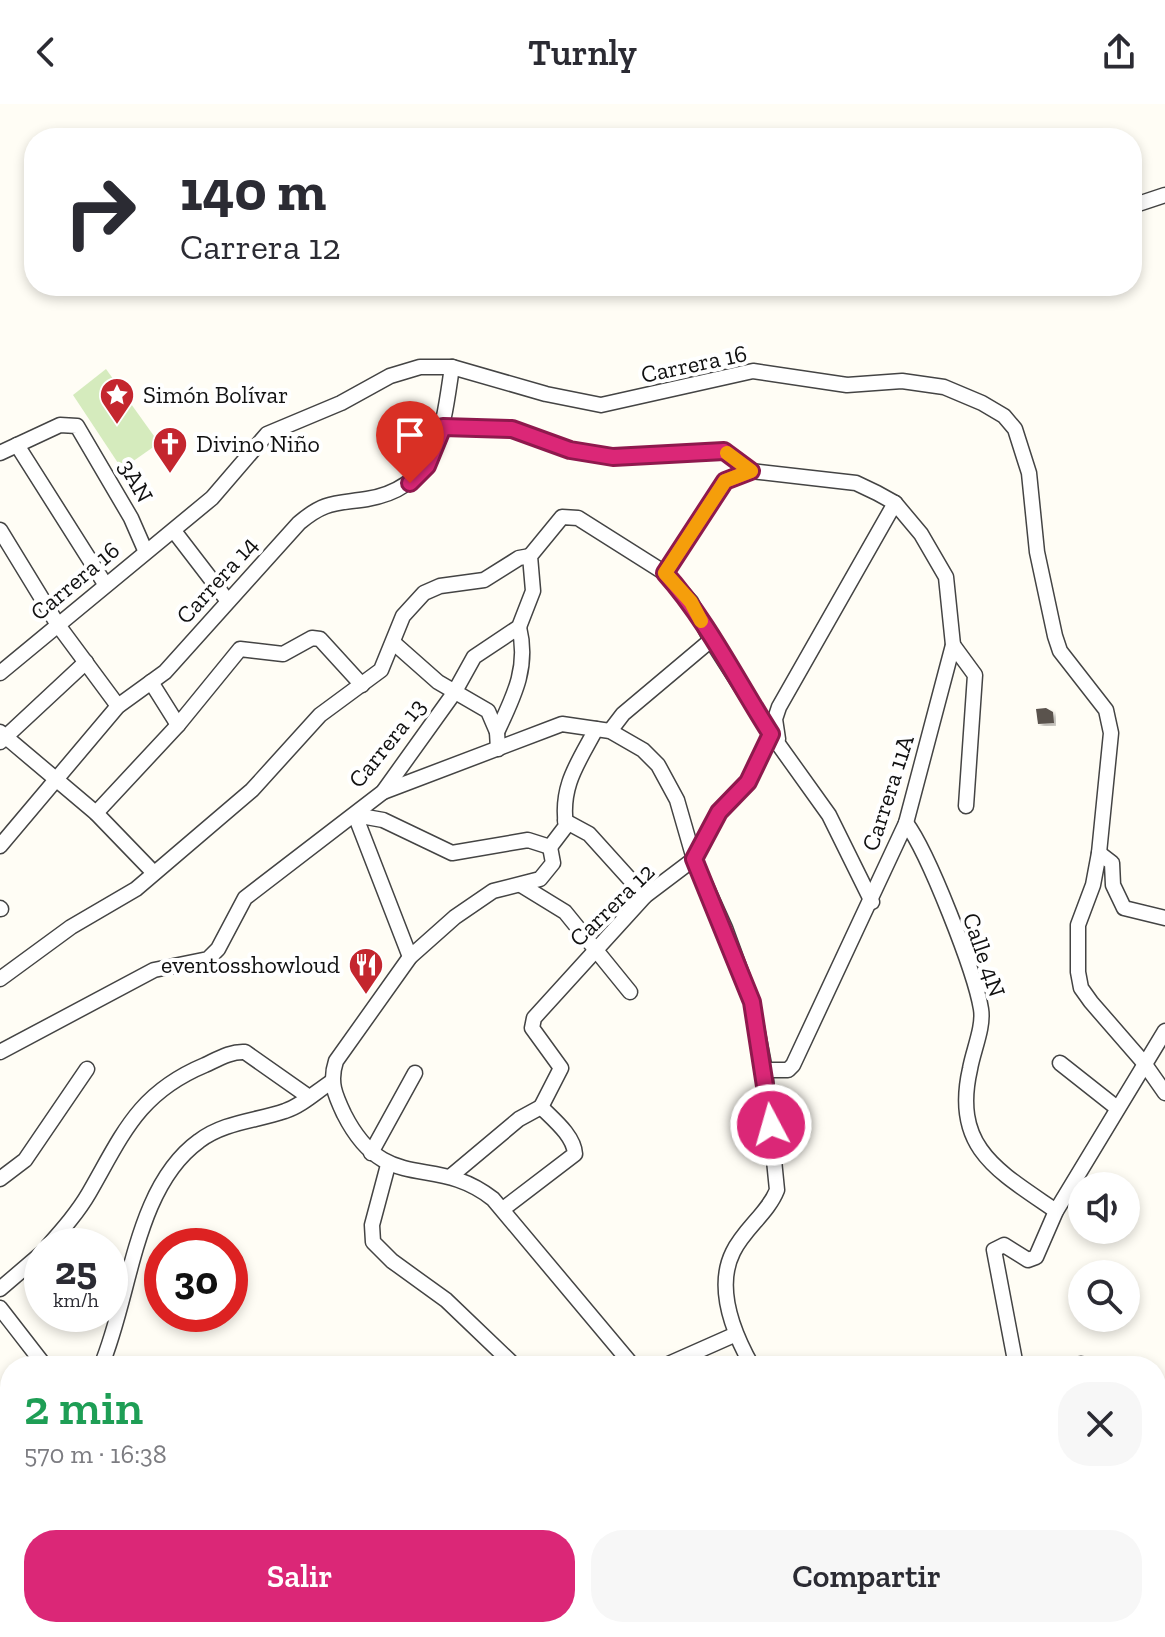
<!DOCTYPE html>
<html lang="es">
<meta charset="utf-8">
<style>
:root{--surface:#fff;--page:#f7f7f7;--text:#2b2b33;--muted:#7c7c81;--accent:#db2777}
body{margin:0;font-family:"Zilla Slab",serif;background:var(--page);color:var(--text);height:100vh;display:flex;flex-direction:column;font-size:30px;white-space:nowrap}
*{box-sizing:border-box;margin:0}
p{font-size:26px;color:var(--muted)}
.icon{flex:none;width:44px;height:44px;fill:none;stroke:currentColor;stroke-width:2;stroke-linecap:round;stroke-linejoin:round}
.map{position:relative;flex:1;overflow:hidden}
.details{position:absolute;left:0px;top:1252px;width:1166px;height:282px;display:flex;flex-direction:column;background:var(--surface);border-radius:32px 32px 0 0;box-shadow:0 4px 12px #0003}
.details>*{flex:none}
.guide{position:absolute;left:24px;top:24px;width:1118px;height:168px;border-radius:32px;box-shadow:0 4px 12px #0003;background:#fff;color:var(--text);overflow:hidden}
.buttons{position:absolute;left:1068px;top:1068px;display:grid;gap:16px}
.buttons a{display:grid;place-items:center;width:72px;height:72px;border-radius:50%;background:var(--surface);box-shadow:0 4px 12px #0003;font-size:40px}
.speed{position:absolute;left:24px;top:1124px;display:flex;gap:16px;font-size:40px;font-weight:700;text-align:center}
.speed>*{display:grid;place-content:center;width:104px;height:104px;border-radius:50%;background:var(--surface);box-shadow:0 4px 12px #0003;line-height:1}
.speed small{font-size:20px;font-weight:400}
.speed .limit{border:12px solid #d22;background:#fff;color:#111}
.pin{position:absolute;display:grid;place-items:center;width:68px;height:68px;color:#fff;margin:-82px -34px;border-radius:50% 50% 50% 0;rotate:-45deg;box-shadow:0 0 8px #0007}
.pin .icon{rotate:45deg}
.me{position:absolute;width:88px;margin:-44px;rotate:354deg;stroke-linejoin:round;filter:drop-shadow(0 0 6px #0008)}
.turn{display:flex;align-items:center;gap:28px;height:168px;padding:0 24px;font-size:36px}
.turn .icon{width:104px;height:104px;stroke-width:2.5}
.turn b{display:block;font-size:56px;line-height:68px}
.round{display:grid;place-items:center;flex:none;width:84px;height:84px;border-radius:32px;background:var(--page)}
.summary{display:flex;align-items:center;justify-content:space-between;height:136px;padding:0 24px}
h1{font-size:48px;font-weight:600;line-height:60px;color:#1e9e55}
.button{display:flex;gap:16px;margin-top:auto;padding:16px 24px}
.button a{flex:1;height:92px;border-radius:32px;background:var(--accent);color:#fff;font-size:32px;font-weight:600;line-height:92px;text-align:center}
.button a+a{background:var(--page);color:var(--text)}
header{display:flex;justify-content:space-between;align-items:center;height:104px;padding:0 24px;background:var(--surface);font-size:36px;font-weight:600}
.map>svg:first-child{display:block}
</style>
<header><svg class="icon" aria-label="back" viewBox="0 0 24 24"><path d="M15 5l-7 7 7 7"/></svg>Turnly<svg class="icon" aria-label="share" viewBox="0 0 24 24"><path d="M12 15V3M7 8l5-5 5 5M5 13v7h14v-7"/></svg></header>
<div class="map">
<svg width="1165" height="1533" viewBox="0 0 1165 1533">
<defs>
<filter id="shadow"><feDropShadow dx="4" dy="4" stdDeviation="2" flood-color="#0004"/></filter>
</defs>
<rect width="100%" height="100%" fill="#fffdf5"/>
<path fill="#d5ebbd" d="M106,265L159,339L122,365L73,291Z"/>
<path fill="#5a524d" filter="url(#shadow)" d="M1046,604L1053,608L1054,619L1038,620L1036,605Z"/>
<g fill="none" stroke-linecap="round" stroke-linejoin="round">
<defs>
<g id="minor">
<path d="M1132,102L1165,91"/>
<path d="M443,323L512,325L570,346L613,353L724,347L751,367"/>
<path d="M17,341L105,480"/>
<path d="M0,349L60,321L77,322L131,414L145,446"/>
<path d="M0,426L58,521L118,602"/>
<path d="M174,427L227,496"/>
<path d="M665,469L725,377L751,367L856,379L877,389L895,399L921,430L946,473L953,541L906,719L793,961L788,966H765"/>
<path d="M395,540L438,578L488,607L497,628L498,645"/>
<path d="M953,541L975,571L966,702"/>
<path d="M0,569L212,394L267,330L341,299L390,272L420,263H452L546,290L601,301L753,267L847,281L902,277L944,283L982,299L1004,312L1015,325L1029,369L1037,448L1055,532L1060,547L1106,606L1111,629L1099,749L1093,781L1078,821V868L1081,884L1091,898L1144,959L1165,989"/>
<path d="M151,578L178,621"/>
<path d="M610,627L623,610L711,536"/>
<path d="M0,628L96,709L153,768"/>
<path d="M497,628C514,592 529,563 519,523"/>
<path d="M778,635L775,615L779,603L895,399"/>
<path d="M0,638L86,558"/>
<path d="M383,688L562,620L610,627L643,646L658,661L677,696L694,755L725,824L752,898L765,966L777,1086C768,1109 744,1125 733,1148C715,1184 734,1230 752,1262"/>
<path d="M96,709L178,621L240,545L283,550L312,534L320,535L362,581"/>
<path d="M355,711L383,716L452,749L528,736L550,743"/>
<path d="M355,711L410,853"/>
<path d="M565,717L589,730L645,792"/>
<path d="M906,719C928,748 975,868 981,905C984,923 973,947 970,965C952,1044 998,1067 1056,1107"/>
<path d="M0,742L118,602L165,568L299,419C325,397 335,400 367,395C439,383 443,323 452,263"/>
<path d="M550,743L553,759L540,775L493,787L455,813L410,853L336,957C329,978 335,991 344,1010C386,1093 434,1048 493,1095L633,1262"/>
<path d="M550,743L566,722C560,682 578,659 596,625"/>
<path d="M1099,749L1112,759L1113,781L1124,804L1165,814"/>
<path d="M521,781L565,808L630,888"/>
<path d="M0,804L1,805"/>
<path d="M0,875L71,823L136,785L252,686L320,611L381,566L403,512L424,489L440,482L484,476L519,454L530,452"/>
<path d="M0,948L154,866L208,855L218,845L245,794L383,688L454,589L474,553L519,523L533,487L530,452L562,413L578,414L665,469L691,498L711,536L771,630L829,711L872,798"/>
<path d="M1060,959L1117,1004"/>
<path d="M541,1003L561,964L532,924L534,914L645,792L694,755L719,708L748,678L771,630"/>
<path d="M371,1049L415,969"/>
<path d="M388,1061L372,1121L373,1138L392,1157L446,1196L515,1262"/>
<path d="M451,1072L519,1015L541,1003C554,1016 574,1032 575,1050L503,1105"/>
<path d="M0,1075L25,1056L87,965"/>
<path d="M48,1142C63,1125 78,1108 89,1089C123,1030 138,989 205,961C218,955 231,947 245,948L309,993"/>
<path d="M0,1185L42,1149"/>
<path d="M0,1204L45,1262"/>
<path d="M1081,1260V1262"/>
<path d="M101,1262C131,1192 134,1084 199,1037C224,1018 256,1017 285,1007C301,1002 316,988 331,978"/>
<path d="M664,1262L734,1231"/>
<path d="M1016,1262L994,1146L1004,1141L1028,1156L1036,1153L1056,1107L1165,927"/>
<path d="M0,1303L10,1316"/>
<path d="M0,1344L10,1336"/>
<path d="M1156,1491L1165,1524"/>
<path d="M1040,1524V1533"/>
</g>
</defs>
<use href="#minor" stroke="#444" stroke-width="17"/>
<use href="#minor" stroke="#fff" stroke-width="14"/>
</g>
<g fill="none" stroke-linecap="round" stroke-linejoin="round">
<defs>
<path id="route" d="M410,379L427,362L443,323L512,325L570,346L613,353L724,347L751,367L725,377L665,469C707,516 737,577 771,630L748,678L719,708L694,755L752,898L771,1021"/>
</defs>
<use href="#route" stroke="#8e194d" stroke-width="20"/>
<use href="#route" stroke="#db2777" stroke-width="14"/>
<path stroke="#f59e0b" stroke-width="14" d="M701,517L691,498L665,469L725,377L751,367L727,349"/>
</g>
<defs>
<symbol id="sight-pin" viewBox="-11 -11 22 30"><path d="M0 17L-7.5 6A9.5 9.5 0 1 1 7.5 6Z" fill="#c4262e" stroke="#fff"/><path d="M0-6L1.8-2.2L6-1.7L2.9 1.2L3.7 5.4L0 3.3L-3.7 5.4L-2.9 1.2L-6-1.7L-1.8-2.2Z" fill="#fff"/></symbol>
<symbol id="church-pin" viewBox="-11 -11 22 30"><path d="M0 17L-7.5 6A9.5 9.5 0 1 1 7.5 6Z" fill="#c4262e" stroke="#fff"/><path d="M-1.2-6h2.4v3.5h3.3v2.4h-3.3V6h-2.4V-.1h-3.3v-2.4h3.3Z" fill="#fff"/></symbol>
<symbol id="restaurant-pin" viewBox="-11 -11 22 30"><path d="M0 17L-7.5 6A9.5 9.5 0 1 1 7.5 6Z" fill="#c4262e" stroke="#fff"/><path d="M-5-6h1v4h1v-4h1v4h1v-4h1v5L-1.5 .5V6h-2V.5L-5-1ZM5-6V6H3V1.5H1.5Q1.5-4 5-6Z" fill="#fff"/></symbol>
</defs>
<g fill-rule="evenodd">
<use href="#sight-pin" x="97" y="271" width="40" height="54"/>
<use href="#church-pin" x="150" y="320" width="40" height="54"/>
<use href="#restaurant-pin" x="346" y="841" width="40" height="54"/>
</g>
<g text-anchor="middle" stroke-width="8" stroke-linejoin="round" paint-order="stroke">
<g font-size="24" fill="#111" stroke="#fff">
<text transform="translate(694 260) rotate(-12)" y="8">Carrera 16</text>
<text transform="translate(136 377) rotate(61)" y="8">3AN</text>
<text transform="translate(217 476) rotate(-48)" y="8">Carrera 14</text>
<text transform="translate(75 477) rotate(-40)" y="8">Carrera 16</text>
<text transform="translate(387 639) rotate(-51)" y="8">Carrera 13</text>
<text transform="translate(888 689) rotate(-72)" y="8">Carrera 11A</text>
<text transform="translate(612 801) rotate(-44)" y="8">Carrera 12</text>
<text transform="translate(984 851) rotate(71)" y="8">Calle 4N</text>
</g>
<g font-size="24" fill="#111" stroke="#fff" text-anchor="start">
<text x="143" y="299">Simón Bolívar</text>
<text x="196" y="348">Divino Niño</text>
<text x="340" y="869" text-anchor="end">eventosshowloud</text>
</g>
</g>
</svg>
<div class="buttons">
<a><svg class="icon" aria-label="sound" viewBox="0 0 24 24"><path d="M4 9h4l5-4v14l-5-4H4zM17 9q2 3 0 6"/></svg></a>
<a><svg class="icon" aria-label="search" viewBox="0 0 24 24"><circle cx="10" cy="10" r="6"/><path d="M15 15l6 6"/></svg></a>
</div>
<div class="speed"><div>25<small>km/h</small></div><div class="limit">30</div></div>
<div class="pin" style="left:410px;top:379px;background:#d93025"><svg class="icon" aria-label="arrive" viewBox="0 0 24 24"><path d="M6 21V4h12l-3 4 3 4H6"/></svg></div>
<svg class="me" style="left:771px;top:1021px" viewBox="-20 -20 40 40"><circle r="17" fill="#db2777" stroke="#fff" stroke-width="3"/><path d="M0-11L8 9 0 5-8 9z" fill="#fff"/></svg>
<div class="guide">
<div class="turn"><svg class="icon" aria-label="right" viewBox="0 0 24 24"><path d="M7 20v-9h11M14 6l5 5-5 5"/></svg><div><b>140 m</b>Carrera 12</div></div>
</div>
<section class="details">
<div class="summary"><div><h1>2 min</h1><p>570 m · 16:38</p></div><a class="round"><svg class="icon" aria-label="close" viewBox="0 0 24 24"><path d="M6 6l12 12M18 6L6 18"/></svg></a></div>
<div class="button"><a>Salir</a><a>Compartir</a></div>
</section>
</div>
